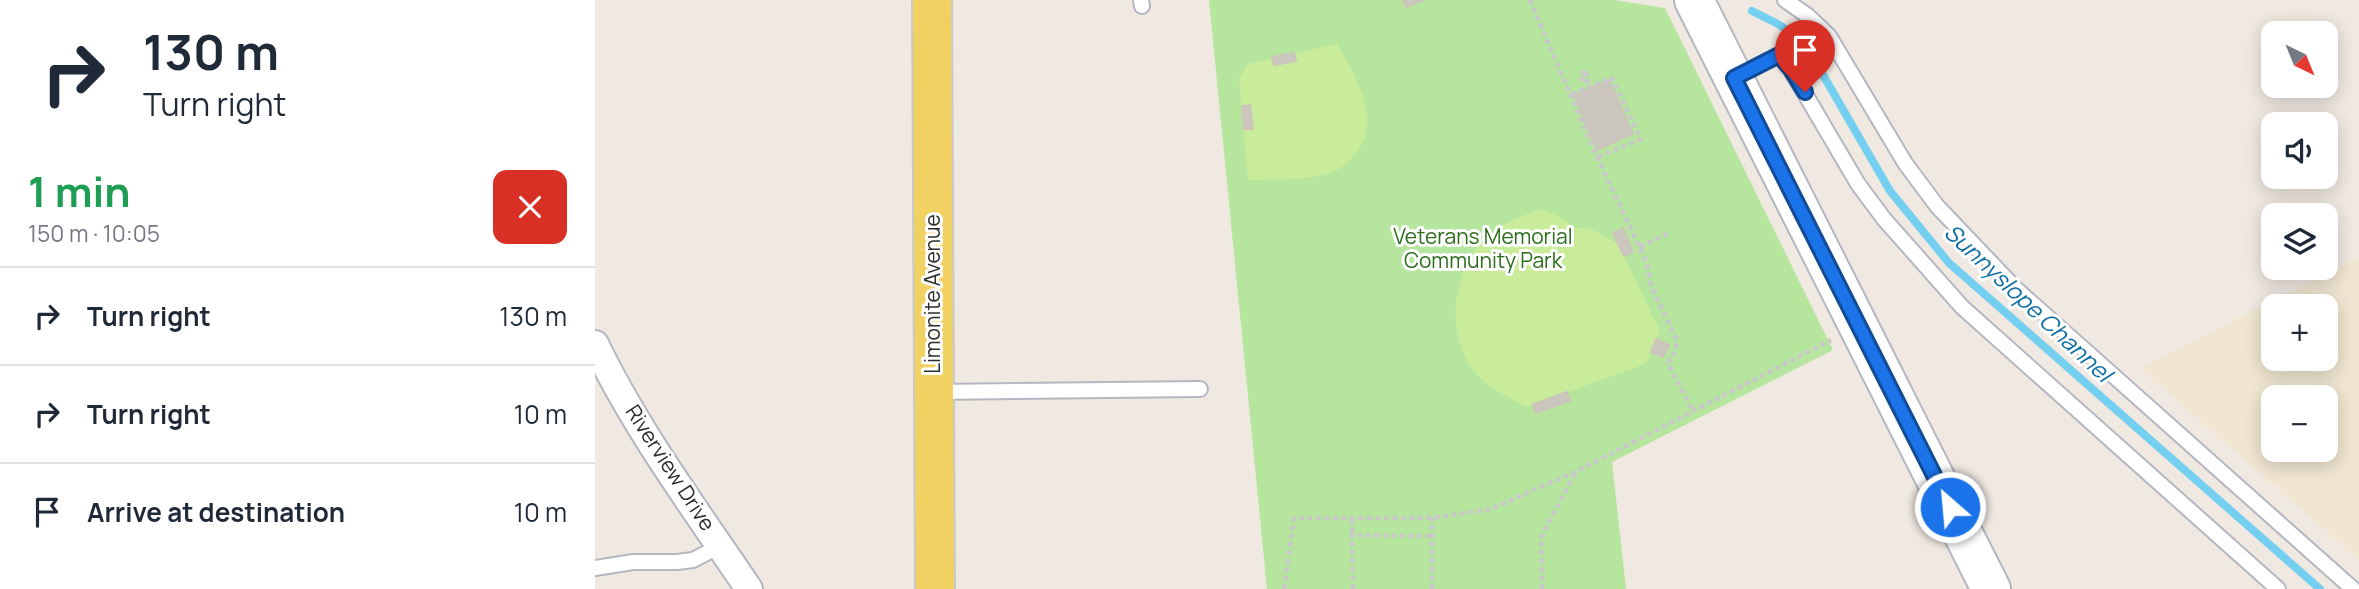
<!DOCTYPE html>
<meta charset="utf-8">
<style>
:root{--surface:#fff;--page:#f6f6f7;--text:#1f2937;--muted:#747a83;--line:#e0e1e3}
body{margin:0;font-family:Manrope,sans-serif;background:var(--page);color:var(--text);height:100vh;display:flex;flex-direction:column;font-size:26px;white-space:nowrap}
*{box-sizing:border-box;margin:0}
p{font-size:23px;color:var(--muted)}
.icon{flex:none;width:38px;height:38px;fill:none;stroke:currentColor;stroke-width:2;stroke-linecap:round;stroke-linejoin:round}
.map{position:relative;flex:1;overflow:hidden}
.drawer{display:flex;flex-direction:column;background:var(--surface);width:595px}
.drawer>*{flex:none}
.guide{background:#fff;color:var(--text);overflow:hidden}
.needle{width:46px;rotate:137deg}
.controls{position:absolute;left:1666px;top:21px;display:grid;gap:14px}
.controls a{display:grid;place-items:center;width:77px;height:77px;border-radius:14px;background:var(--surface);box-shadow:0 4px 18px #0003;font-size:35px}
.pin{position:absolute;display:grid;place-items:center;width:60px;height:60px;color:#fff;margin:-72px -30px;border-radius:50% 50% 50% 0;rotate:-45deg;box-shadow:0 0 7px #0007}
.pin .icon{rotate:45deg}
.me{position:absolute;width:77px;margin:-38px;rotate:333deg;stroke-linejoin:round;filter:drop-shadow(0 0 5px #0008)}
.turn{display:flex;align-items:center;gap:24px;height:147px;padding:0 28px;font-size:32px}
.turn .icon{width:91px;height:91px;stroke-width:2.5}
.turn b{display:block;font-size:49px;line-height:60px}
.round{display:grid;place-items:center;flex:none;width:74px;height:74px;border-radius:14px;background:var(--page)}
.headline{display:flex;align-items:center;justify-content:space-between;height:119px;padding:0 28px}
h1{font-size:42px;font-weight:700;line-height:52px;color:#1e9e55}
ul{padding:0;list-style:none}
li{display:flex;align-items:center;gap:21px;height:98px;padding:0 28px;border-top:2px solid var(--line)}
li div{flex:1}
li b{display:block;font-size:26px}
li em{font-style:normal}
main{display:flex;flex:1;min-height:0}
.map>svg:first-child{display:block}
</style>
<main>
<section class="drawer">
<div class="guide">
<div class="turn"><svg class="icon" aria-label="right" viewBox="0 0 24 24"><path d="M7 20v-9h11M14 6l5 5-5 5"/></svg><div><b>130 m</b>Turn right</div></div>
</div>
<div class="headline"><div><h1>1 min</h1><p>150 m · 10:05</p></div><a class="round" style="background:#d93025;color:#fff"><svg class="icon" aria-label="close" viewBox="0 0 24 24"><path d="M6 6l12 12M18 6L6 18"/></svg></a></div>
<ul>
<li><svg class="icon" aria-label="right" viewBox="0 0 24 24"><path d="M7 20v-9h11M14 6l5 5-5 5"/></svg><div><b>Turn right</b></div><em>130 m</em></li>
<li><svg class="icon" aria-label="right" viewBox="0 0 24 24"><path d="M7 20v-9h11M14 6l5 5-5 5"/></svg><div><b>Turn right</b></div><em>10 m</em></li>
<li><svg class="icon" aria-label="arrive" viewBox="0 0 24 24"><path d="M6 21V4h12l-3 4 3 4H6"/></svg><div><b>Arrive at destination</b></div><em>10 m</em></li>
</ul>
</section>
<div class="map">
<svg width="1764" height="589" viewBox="0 0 1764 589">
<rect width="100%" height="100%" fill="#efe9e1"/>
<path fill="#f0e6d1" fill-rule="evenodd" d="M1764,257V560L1545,368ZM1678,306H1731V359H1678ZM1678,397H1731V450H1678Z"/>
<path fill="#b6e59e" d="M614,0H1019L1070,8L1238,350L1017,462L1031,589H672Z"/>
<g fill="#c9ec9a">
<path d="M742,44C759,74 790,121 760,154C753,162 745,170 735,173C712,181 678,179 653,180L644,78L653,64Z"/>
<path d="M947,209L960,214L979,227L996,229L1023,244L1065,331L1050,364L931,407C913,397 890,386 878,370C847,327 859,258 902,229C915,220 932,214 947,209Z"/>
</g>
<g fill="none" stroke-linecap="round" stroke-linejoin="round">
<path stroke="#75cff0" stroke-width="8" d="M1157,11L1183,24L1205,39L1220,61L1295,191L1354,263L1725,589"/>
</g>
<g fill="#cbc7bf" stroke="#cbc5ba" stroke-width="2">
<path d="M808,0H829L811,7Z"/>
<path d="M699,53L701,61L679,65L677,57Z"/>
<path d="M1014,80L1038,134L1002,150L979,95Z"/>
<path d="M655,105L658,129H649L647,106Z"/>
<path d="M1028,228L1038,252L1029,256L1018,233Z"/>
<path d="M1061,339L1074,345L1068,357L1056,352Z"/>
<path d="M972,392L975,401L941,413L938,404Z"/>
</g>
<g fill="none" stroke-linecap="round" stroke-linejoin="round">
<defs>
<g id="lane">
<path d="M546,0L547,6"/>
<path d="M1190,0L1213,16L1234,36L1310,163L1342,206L1421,289L1758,589"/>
<path d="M1139,78L1184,55L1196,70L1263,184L1289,219L1367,307L1683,589"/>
<path d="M340,392L605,389"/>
<path d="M0,568L38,562H82L98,560L125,546"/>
</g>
<path id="street" d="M0,344C42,431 100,509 154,589"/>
<path id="secondary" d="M1099,0L1396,589"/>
<path id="primary" d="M337,0L340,589"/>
</defs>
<use href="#lane" stroke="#b4b7c1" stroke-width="18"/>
<use href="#street" stroke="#b4b7c1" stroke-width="30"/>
<use href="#secondary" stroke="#b4b7c1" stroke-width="42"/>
<use href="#primary" stroke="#c9c9c9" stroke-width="42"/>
<g stroke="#c9c9c9" stroke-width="4.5" stroke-dasharray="5 3.5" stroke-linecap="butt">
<path d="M935,0L1002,157L1051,261L1057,288L1081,338V349L1073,363L1098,411"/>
<path d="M991,72L994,80L988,83L985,74Z"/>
<path d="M976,94L1017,78L1046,139L1002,157"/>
<path d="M1045,247L1074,233"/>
<path d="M757,519V535"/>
<path d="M689,589L699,518H837L896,509L982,471L1236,340"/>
<path d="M758,589L757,535L838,536"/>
<path d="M837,589V518"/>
<path d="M947,589L946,537L981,472"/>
</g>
<use href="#lane" stroke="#fff" stroke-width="14"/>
<use href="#street" stroke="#fff" stroke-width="26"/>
<use href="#secondary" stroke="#fff" stroke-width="38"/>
<use href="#primary" stroke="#f2d163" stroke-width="38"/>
</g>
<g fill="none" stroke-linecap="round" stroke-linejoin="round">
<defs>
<path id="route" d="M1210,92L1196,69L1184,55L1139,78L1355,507"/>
</defs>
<use href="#route" stroke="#114b97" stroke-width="18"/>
<use href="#route" stroke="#1a73e8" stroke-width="12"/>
</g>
<g text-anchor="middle" stroke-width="6" stroke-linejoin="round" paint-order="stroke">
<g font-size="21" fill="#2c6e1b" stroke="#fff">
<text x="888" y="244">Veterans Memorial<tspan x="888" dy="24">Community Park</tspan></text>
</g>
<g font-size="21" fill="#2e2e2e" stroke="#fff">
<text transform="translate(338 294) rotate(-90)" y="7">Limonite Avenue</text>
<text transform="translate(75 468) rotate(57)" y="7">Riverview Drive</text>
</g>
<g font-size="23" font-style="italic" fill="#0d6fa3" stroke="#fff">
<text transform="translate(1433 303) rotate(43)" y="8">Sunnyslope Channel</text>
</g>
</g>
</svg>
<div class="controls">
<a><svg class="needle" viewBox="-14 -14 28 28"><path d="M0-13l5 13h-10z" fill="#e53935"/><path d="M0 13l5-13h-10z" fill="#747a83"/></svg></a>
<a><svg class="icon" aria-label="sound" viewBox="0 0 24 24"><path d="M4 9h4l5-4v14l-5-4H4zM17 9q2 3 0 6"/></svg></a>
<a><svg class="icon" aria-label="layers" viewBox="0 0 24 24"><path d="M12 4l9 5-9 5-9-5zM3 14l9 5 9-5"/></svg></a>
<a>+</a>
<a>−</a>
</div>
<div class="pin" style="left:1210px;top:92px;background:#d93025"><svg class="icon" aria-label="arrive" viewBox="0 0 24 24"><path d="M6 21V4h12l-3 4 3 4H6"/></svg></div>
<svg class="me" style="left:1355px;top:507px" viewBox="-20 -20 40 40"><circle r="17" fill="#1a73e8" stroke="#fff" stroke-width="3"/><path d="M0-11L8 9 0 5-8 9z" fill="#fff"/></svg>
</div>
</main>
